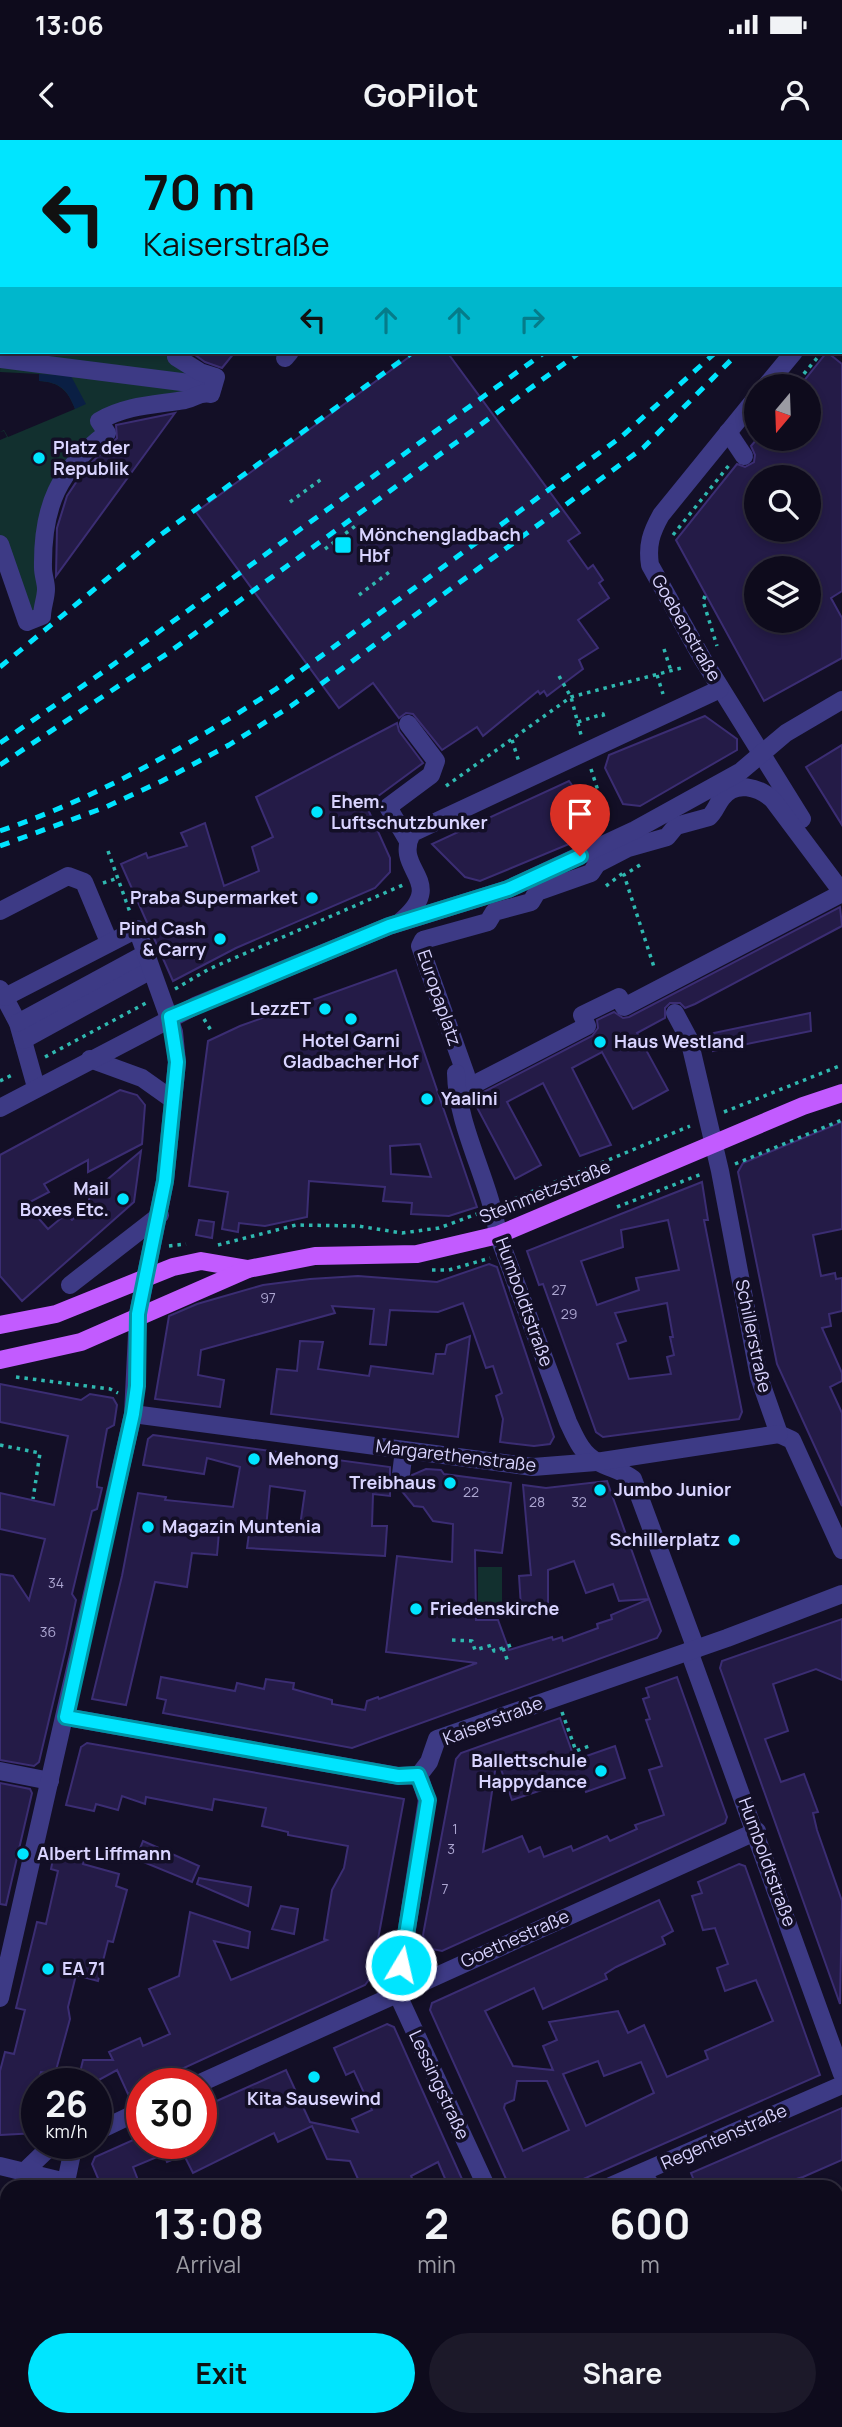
<!DOCTYPE html>
<meta charset="utf-8">
<style>
:root{--surface:#0e0b1c;--page:#1c1929;--text:#f1f3f6;--muted:#9b9ba3;--line:#2e2b3b;--accent:#00e5ff}
body{margin:0;font-family:Manrope,sans-serif;background:var(--page);color:var(--text);height:100vh;display:flex;flex-direction:column;font-size:26px;white-space:nowrap}
*{box-sizing:border-box;margin:0}
p{font-size:23px;color:var(--muted)}
.icon{flex:none;width:38px;height:38px;fill:none;stroke:currentColor;stroke-width:2;stroke-linecap:round;stroke-linejoin:round}
.map{position:relative;flex:1;overflow:hidden}
.details{position:absolute;left:0px;top:2040px;width:844px;height:247px;display:flex;flex-direction:column;background:var(--surface);border-radius:21px 21px 0 0;box-shadow:0 4px 10px #0003,0 0 0 2px var(--line)}
.details>*{flex:none}
.guide{position:absolute;left:0px;top:0px;width:844px;height:214px;box-shadow:0 4px 10px #0003,0 0 0 2px var(--line);background:#00e5ff;color:#111;overflow:hidden}
.needle{width:46px;rotate:199deg}
.controls{position:absolute;left:744px;top:234px;display:grid;gap:14px}
.controls a{display:grid;place-items:center;width:77px;height:77px;border-radius:50%;background:var(--surface);box-shadow:0 4px 10px #0003,0 0 0 2px var(--line);font-size:35px}
.speed{position:absolute;left:21px;top:1928px;display:flex;gap:14px;font-size:35px;font-weight:700;text-align:center}
.speed>*{display:grid;place-content:center;width:91px;height:91px;border-radius:50%;background:var(--surface);box-shadow:0 4px 10px #0003,0 0 0 2px var(--line);line-height:1}
.speed small{font-size:18px;font-weight:400}
.speed .limit{border:10px solid #d22;background:#fff;color:#111}
.pin{position:absolute;display:grid;place-items:center;width:60px;height:60px;color:#fff;margin:-72px -30px;border-radius:50% 50% 50% 0;rotate:-45deg;box-shadow:0 0 7px #0007}
.pin .icon{rotate:45deg}
.me{position:absolute;width:77px;margin:-38px;rotate:9deg;stroke-linejoin:round;filter:drop-shadow(0 0 5px #0008)}
.turn{display:flex;align-items:center;gap:24px;height:147px;padding:0 28px;font-size:32px}
.turn .icon{width:91px;height:91px;stroke-width:2.5}
.turn b{display:block;font-size:49px;line-height:60px}
.lanes{display:flex;align-items:center;height:66px;padding:0 28px;background:#0003;justify-content:center;gap:35px;direction:ltr}
.lanes .off{opacity:.35}
.eta{display:flex;justify-content:space-evenly;align-items:center;height:119px;text-align:center}
.eta b{font-size:42px;font-weight:700;line-height:49px}
.button{display:flex;gap:14px;margin-top:auto;padding:14px 28px}
.button a{flex:1;height:80px;border-radius:42px;background:var(--accent);color:#111;font-size:28px;font-weight:700;line-height:80px;text-align:center}
.button a+a{background:var(--page);color:var(--text)}
.status{display:flex;justify-content:space-between;align-items:center;height:49px;padding:0 35px;background:var(--surface);direction:ltr}
.status svg{height:19px;fill:currentColor}
header{display:flex;justify-content:space-between;align-items:center;height:91px;padding:0 28px;background:var(--surface);font-size:32px;font-weight:700}
.map>svg:first-child{display:block}
</style>
<div class="status"><b>13:06</b><svg viewBox="0 0 49 12"><path d="M0 12V9h3v3zM5 12V6h3v6zM10 12V3h3v9zM15 12V0h3v12zM26 1h20v11H26zM47 4h2v5h-2z"/></svg></div>
<header><svg class="icon" aria-label="back" viewBox="0 0 24 24"><path d="M15 5l-7 7 7 7"/></svg>GoPilot<svg class="icon" aria-label="person" viewBox="0 0 24 24"><circle cx="12" cy="8" r="4"/><path d="M4 21q1-7 8-7t8 7"/></svg></header>
<div class="map">
<svg width="842" height="2287" viewBox="0 0 842 2287">
<rect width="100%" height="100%" fill="#130f26"/>
<g fill="#12302f">
<path d="M2,160V212H180L211,254L113,273L107,293L59,341L46,449L27,482L0,404V300L7,297L4,291L0,292L4,290L8,297L75,269C68,250 59,242 39,241V234L0,232Z"/>
<rect x="478" y="1427" width="24" height="51"/>
</g>
<path fill="#0a1f44" d="M39,234L71,236L86,264L75,269C68,250 60,242 39,241Z"/>
<g fill="#241b47" stroke="#3b2d73" stroke-width="2" fill-rule="evenodd">
<path d="M191,212H235L222,228L205,222Z"/>
<path d="M416,212H447L580,393L568,401L588,429L593,425L603,440L599,443L609,458L578,480L598,508L579,520L583,529L547,556L544,551L540,554L538,551L483,596L477,587L442,610L413,574L406,573L399,578L373,543L339,568L196,372Z"/>
<path d="M827,212L842,224V451L831,458L842,478V518L764,561L676,400L737,324L745,327L754,322L755,315L751,306L757,299H808V247H799ZM756,338H808V390H756ZM756,429H808V481H756Z"/>
<path d="M175,273L56,436L57,388L67,356L85,329L117,298L116,285Z"/>
<path d="M705,576L737,599V610L640,666L623,664L605,628L609,615Z"/>
<path d="M397,583L399,591L423,623L366,665L390,718V732L375,748L236,808L173,841L121,724L146,713L148,718L187,706L181,693L205,683L224,746L259,731L252,707L273,697L256,657Z"/>
<path d="M842,605V685L806,627Z"/>
<path d="M569,641L586,664L592,685L586,697L480,741L465,737L432,704Z"/>
<path d="M840,767L842,786L695,864L685,868L680,863H670L665,868V878L637,893L644,905L635,910L645,908L668,950L633,969L602,912L572,928L611,1005L580,1016L543,943L507,962L541,1025L515,1039L472,958L592,896L598,888L597,880L614,872L623,878L629,877Z"/>
<path d="M396,830L477,1067L449,1076L411,1074L412,1063L383,1061L385,1047L309,1041L307,1077L265,1086L239,1083L238,1092L222,1089L228,1052L189,1046L208,901L240,886ZM420,1004L431,1037L391,1034L390,1006Z"/>
<path d="M810,873L811,891L713,911L709,894Z"/>
<path d="M120,950L137,955L145,965L142,1004L88,1032V1020L44,1044L49,1052L26,1064L48,1089L66,1074L72,1080L89,1065V1055L141,1011L134,1062L22,1161L0,1136V1015Z"/>
<path d="M842,982V1089L813,1095L821,1136L835,1133L836,1139L842,1138V1171L829,1174L831,1186L822,1188L842,1233V1241L830,1247L842,1273V1366L777,1224L738,1032L743,1023Z"/>
<path d="M702,1042L708,1080H704L742,1272L739,1279L603,1297L596,1292L543,1144L539,1145L527,1111ZM668,1080L679,1130L636,1138L639,1150L597,1165L581,1121L623,1107L621,1090ZM667,1163L673,1197H670L674,1215L667,1217L671,1234L629,1239L617,1204L626,1201L615,1173Z"/>
<path d="M199,1080L214,1082L212,1098L196,1095Z"/>
<path d="M489,1124L497,1127L554,1297L550,1304L534,1306L500,1302L503,1279L496,1256L502,1253L493,1226L486,1228L463,1163L438,1172L390,1170L386,1205L370,1204L374,1169L332,1166L335,1173L201,1210L198,1235L224,1240L220,1267L155,1259L169,1176L197,1164L263,1145L310,1139L358,1136L437,1142Z"/>
<path d="M470,1196L458,1297L271,1274L277,1229L297,1231L300,1201L323,1202L318,1229L369,1236L371,1226L433,1234L436,1214H445L447,1205Z"/>
<path d="M0,1244L81,1260L90,1254L113,1258L117,1265L114,1285L107,1289L97,1342V1347L102,1348L97,1369L92,1371L72,1454L76,1460L66,1508L39,1622L34,1626L0,1620V1434L13,1436L29,1460L45,1399L0,1389V1353L54,1365L68,1296L0,1282Z"/>
<path d="M153,1295L390,1327V1356L373,1354L372,1386H387L385,1416L247,1408L250,1386L220,1381L217,1415L192,1413L187,1447L155,1442L126,1565L92,1559L122,1436L138,1353L166,1357L165,1360L233,1367L240,1327L207,1318L204,1334L143,1325L148,1299ZM270,1346L305,1351L299,1393L266,1388Z"/>
<path d="M426,1329L441,1330L444,1334L511,1343L502,1413L475,1410L476,1480H498L509,1510L552,1497L553,1500L562,1497L563,1501L598,1488L597,1484L612,1479L611,1475L649,1459L661,1491L657,1498L352,1608L163,1573L166,1560L157,1558L161,1537L235,1551L237,1543L264,1549L266,1539L294,1543L293,1549L332,1560V1564L365,1570L367,1561L378,1557L379,1559L477,1523L386,1512L397,1416L452,1422L453,1384L433,1381L423,1367L414,1366L396,1344H406L412,1335Z"/>
<path d="M607,1341L649,1459L619,1461L613,1444L586,1453L574,1421L548,1430V1466L521,1467L519,1436L531,1435L523,1345L546,1348Z"/>
<path d="M842,1479V1540L816,1529L773,1544L788,1591L765,1599L781,1642L804,1634L818,1672L813,1673L817,1690L842,1761L840,1864L720,1528L722,1521Z"/>
<path d="M677,1537L727,1677L725,1683L442,1811L427,1808L423,1795L456,1619L461,1613L560,1578L575,1620L615,1606L625,1638L586,1652L581,1637L512,1660L497,1618L483,1712L522,1696L529,1712L540,1707L544,1717L571,1706L573,1711L607,1696L610,1701L637,1689L635,1685L664,1675L649,1630L662,1626L646,1580L650,1579L643,1559L649,1557L646,1548Z"/>
<path d="M87,1603L404,1659L371,1837L365,1845L149,1944H142V1948L128,1954L117,1930L97,1941H78L83,1920H113L109,1912L140,1898L143,1906L170,1894L149,1849L179,1836L190,1772L250,1792L248,1808L214,1801L231,1840L327,1800L324,1799L332,1750L344,1728L348,1706L288,1695V1692L262,1686L266,1668L214,1659L212,1670L146,1657L145,1664L122,1656L118,1670L96,1664L94,1671L66,1665L81,1607Z"/>
<path d="M0,1643L30,1649L32,1653L6,1765L0,1764Z"/>
<path d="M143,1701L199,1726L192,1742L136,1719Z"/>
<path d="M55,1709L85,1717L83,1724L119,1734L116,1746L127,1750L113,1802L108,1801L98,1841L76,1835L68,1867L70,1879L55,1934L41,1932L37,1944L31,1976H37V1993L0,1995V1931L5,1912L14,1914L25,1870L16,1868L37,1782L46,1784L58,1731L51,1729Z"/>
<path d="M739,1724L745,1726L820,1935L563,2048H510L430,1870L432,1863L659,1760L673,1791L662,1797L665,1804L616,1827L605,1834L607,1839L543,1869L534,1848L485,1871L513,1926L553,1930L543,1906L557,1900L549,1882L618,1871L628,1893L644,1885L667,1937L708,1919L705,1911L773,1881L756,1840L725,1851L717,1828L728,1824L715,1788L703,1790L692,1756L702,1753L698,1742ZM598,1921L604,1936L641,1922L654,1953L586,1986L563,1934ZM517,1941H547L569,1990L523,2011L504,1968L505,1964L514,1960Z"/>
<path d="M199,1738L251,1747L248,1766L197,1744Z"/>
<path d="M281,1766L298,1769L294,1794L272,1789Z"/>
<path d="M387,1884L394,1887L466,2048H449L438,2022L411,2036L416,2048H362L350,2021L327,2019L312,1986L278,2002L274,1993L193,2033L184,2015L167,2022L164,2014L133,2027L141,2048H102L92,2024L95,2017L142,1996V2004H201V1968L286,1930L310,1982L358,1992L352,1979L372,1970L354,1931L346,1935L334,1908Z"/>
<path d="M842,1968V2020L803,2037L766,2048H697L691,2033Z"/>
</g>
<g fill="none" stroke-linecap="round" stroke-linejoin="round">
<g stroke="#2fb8b0" stroke-width="3.5" stroke-dasharray="3.5 5" stroke-linecap="butt">
<path d="M793,247L822,212"/>
<path d="M290,362L323,338"/>
<path d="M673,395L730,324"/>
<path d="M325,409L358,384"/>
<path d="M359,455L392,430"/>
<path d="M705,456L703,461L717,506"/>
<path d="M664,509L671,531"/>
<path d="M657,535L663,554"/>
<path d="M559,536L571,557L581,595"/>
<path d="M578,582L603,574L605,581"/>
<path d="M512,600L519,622"/>
<path d="M591,629L609,685"/>
<path d="M446,646L571,557L685,527"/>
<path d="M108,711L131,775"/>
<path d="M640,725L624,735L655,830"/>
<path d="M103,743L118,738"/>
<path d="M606,746L623,733"/>
<path d="M175,849L209,829L403,745"/>
<path d="M204,879L212,892"/>
<path d="M45,917L146,863"/>
<path d="M0,941L14,934"/>
<path d="M724,972L842,925"/>
<path d="M735,1024L842,980"/>
<path d="M507,1062L690,986"/>
<path d="M617,1067L704,1033"/>
<path d="M218,1105L296,1085L358,1086L402,1093L439,1088L477,1074"/>
<path d="M169,1106L186,1104"/>
<path d="M432,1130H449L490,1118"/>
<path d="M16,1237L110,1249L118,1253"/>
<path d="M0,1305L40,1313L33,1359"/>
<path d="M452,1500L472,1501L475,1510L492,1505L494,1511L514,1504"/>
<path d="M503,1508L508,1522"/>
<path d="M562,1572L576,1611L589,1606"/>
<path d="M588,2280L596,2287"/>
<path d="M685,2280L690,2287"/>
<path d="M631,2287L641,2280"/>
<path d="M737,2287L754,2280"/>
</g>
<g stroke="#3d3a85" stroke-width="18">
<path d="M510,2L513,0"/>
<path d="M591,2L593,0"/>
<path d="M0,126V133"/>
<path d="M842,155V154"/>
<path d="M0,161L2,160"/>
<path d="M842,170V171"/>
<path d="M285,218L290,212"/>
<path d="M0,219L213,246"/>
<path d="M765,247L794,212"/>
<path d="M756,258L661,375C651,393 647,405 650,425L702,518L802,679"/>
<path d="M728,292L744,316"/>
<path d="M0,404L27,482L42,476C42,467 46,458 46,449C46,442 43,435 43,428C42,367 58,330 107,293L99,281C127,265 154,265 185,260C195,258 200,251 211,254L216,237L200,232L176,217L180,212"/>
<path d="M408,701L388,667L431,635L436,621L408,584"/>
<path d="M842,752L773,660C759,647 735,640 722,658C717,664 715,672 709,677L676,686L667,697L628,708L597,724L591,733L537,752L531,762L494,772L488,782L423,800L420,806L466,935L467,948L587,886L582,875L619,857L624,867L842,753"/>
<path d="M0,771L68,736L84,742L109,802"/>
<path d="M401,781C449,740 392,731 412,693L720,549"/>
<path d="M0,849L18,883L36,947"/>
<path d="M675,873L689,899L720,1031L759,1237L779,1294L792,1300L842,1410"/>
<path d="M18,883L147,813"/>
<path d="M23,900L151,830"/>
<path d="M90,919L142,938L173,960"/>
<path d="M456,933C457,988 490,1040 498,1095L568,1282C575,1297 582,1315 598,1322C611,1329 621,1330 633,1339L696,1509"/>
<path d="M0,968L197,865L389,786L508,749L635,690L740,632L786,593L842,560"/>
<path d="M70,1145L160,1075"/>
<path d="M133,1274L533,1327L596,1322L779,1294"/>
<path d="M401,1334L404,1310"/>
<path d="M689,1511L842,1934"/>
<path d="M66,1577L399,1636L419,1635L429,1622L437,1599L727,1498L842,1454"/>
<path d="M0,1631L50,1641"/>
<path d="M419,1635L427,1660L397,1853L487,2048"/>
<path d="M0,1858L133,1274L138,1174L165,1041L177,922L174,892L137,789L5,857"/>
<path d="M198,1944L757,1691"/>
<path d="M96,1992L142,1970"/>
<path d="M0,2026L66,2042L75,2048"/>
<path d="M25,2031L50,2007L66,2004"/>
<path d="M642,2033L653,2048"/>
<path d="M66,2042L74,2004"/>
<path d="M606,2048L842,1945"/>
<path d="M836,2180L842,2184"/>
<path d="M147,2280L149,2287"/>
<path d="M304,2280L311,2287"/>
<path d="M54,2287L70,2280"/>
<path d="M559,2287L564,2280"/>
</g>
<g stroke="#c25bff" stroke-width="18">
<path d="M0,1185L56,1174L173,1127L201,1121L248,1129"/>
<path d="M0,1220L81,1202L248,1129L315,1116L417,1114L498,1095L803,966L842,953"/>
</g>
<g stroke="#00e5ff" stroke-width="5" stroke-dasharray="10 9" stroke-linecap="butt">
<path d="M695,2L697,0"/>
<path d="M806,2L808,0"/>
<path d="M828,2L829,0"/>
<path d="M0,527L159,396L413,212"/>
<path d="M0,603L103,532L545,212"/>
<path d="M0,625L168,513L580,212"/>
<path d="M0,691C99,657 188,606 276,549L621,297L716,212"/>
<path d="M0,706L106,667L162,641L229,605L291,566L643,308L739,212"/>
</g>
</g>
<g fill="none" stroke-linecap="round" stroke-linejoin="round">
<defs>
<path id="route" d="M401,1825L428,1660L418,1635L398,1636L66,1577L133,1274L137,1246L138,1174L165,1041L177,922L170,877L389,786L508,749L580,716"/>
</defs>
<use href="#route" stroke="#0095a6" stroke-width="18"/>
<use href="#route" stroke="#00e5ff" stroke-width="12"/>
</g>
<g fill="#00e5ff" stroke="#130f26" stroke-width="2.5">
<circle cx="39" cy="318" r="7"/>
<rect x="334" y="396" width="18" height="18" rx="3.5"/>
<circle cx="317" cy="672" r="7"/>
<circle cx="312" cy="758" r="7"/>
<circle cx="220" cy="799" r="7"/>
<circle cx="325" cy="869" r="7"/>
<circle cx="351" cy="879" r="7"/>
<circle cx="600" cy="902" r="7"/>
<circle cx="427" cy="959" r="7"/>
<circle cx="123" cy="1059" r="7"/>
<circle cx="254" cy="1319" r="7"/>
<circle cx="450" cy="1343" r="7"/>
<circle cx="600" cy="1350" r="7"/>
<circle cx="148" cy="1387" r="7"/>
<circle cx="734" cy="1400" r="7"/>
<circle cx="416" cy="1469" r="7"/>
<circle cx="601" cy="1631" r="7"/>
<circle cx="23" cy="1714" r="7"/>
<circle cx="48" cy="1829" r="7"/>
<circle cx="314" cy="1937" r="7"/>
</g>
<g text-anchor="middle" stroke-width="7" stroke-linejoin="round" paint-order="stroke">
<g font-size="14" fill="#aca6d1">
<text x="559" y="1155">27</text>
<text x="268" y="1163">97</text>
<text x="569" y="1179">29</text>
<text x="471" y="1357">22</text>
<text x="537" y="1367">28</text>
<text x="579" y="1367">32</text>
<text x="56" y="1448">34</text>
<text x="48" y="1497">36</text>
<text x="455" y="1694">1</text>
<text x="451" y="1714">3</text>
<text x="445" y="1754">7</text>
</g>
<g font-size="18" font-weight="bold" fill="#d9d4ff" stroke="#130f26" text-anchor="start">
<text x="53" y="314">Platz der<tspan x="53" dy="21">Republik</tspan></text>
<text x="359" y="401">Mönchengladbach<tspan x="359" dy="21">Hbf</tspan></text>
<text x="331" y="668">Ehem.<tspan x="331" dy="21">Luftschutzbunker</tspan></text>
<text x="298" y="764" text-anchor="end">Praba Supermarket</text>
<text x="206" y="795" text-anchor="end">Pind Cash<tspan x="206" dy="21">&amp; Carry</tspan></text>
<text x="311" y="875" text-anchor="end">LezzET</text>
<text x="351" y="907" text-anchor="middle">Hotel Garni<tspan x="351" dy="21">Gladbacher Hof</tspan></text>
<text x="614" y="908">Haus Westland</text>
<text x="441" y="965">Yaalini</text>
<text x="109" y="1055" text-anchor="end">Mail<tspan x="109" dy="21">Boxes Etc.</tspan></text>
<text x="268" y="1325">Mehong</text>
<text x="436" y="1349" text-anchor="end">Treibhaus</text>
<text x="614" y="1356">Jumbo Junior</text>
<text x="162" y="1393">Magazin Muntenia</text>
<text x="720" y="1406" text-anchor="end">Schillerplatz</text>
<text x="430" y="1475">Friedenskirche</text>
<text x="587" y="1627" text-anchor="end">Ballettschule<tspan x="587" dy="21">Happydance</tspan></text>
<text x="37" y="1720">Albert Liffmann</text>
<text x="62" y="1835">EA 71</text>
<text x="314" y="1965" text-anchor="middle">Kita Sausewind</text>
</g>
<g font-size="18" fill="#d9d4ff" stroke="#130f26">
<text transform="translate(686 488) rotate(60)" y="6">Goebenstraße</text>
<text transform="translate(439 858) rotate(71)" y="6">Europaplatz</text>
<text transform="translate(545 1052) rotate(-22)" y="6">Steinmetzstraße</text>
<text transform="translate(524 1162) rotate(70)" y="6">Humboldtstraße</text>
<text transform="translate(753 1196) rotate(78)" y="6">Schillerstraße</text>
<text transform="translate(456 1316) rotate(7)" y="6">Margarethenstraße</text>
<text transform="translate(493 1581) rotate(-21)" y="6">Kaiserstraße</text>
<text transform="translate(767 1722) rotate(70)" y="6">Humboldtstraße</text>
<text transform="translate(515 1799) rotate(-24)" y="6">Goethestraße</text>
<text transform="translate(439 1945) rotate(65)" y="6">Lessingstraße</text>
<text transform="translate(724 1997) rotate(-24)" y="6">Regentenstraße</text>
</g>
</g>
</svg>
<div class="controls">
<a><svg class="needle" viewBox="-14 -14 28 28"><path d="M0-13l5 13h-10z" fill="#e53935"/><path d="M0 13l5-13h-10z" fill="#9b9ba3"/></svg></a>
<a><svg class="icon" aria-label="search" viewBox="0 0 24 24"><circle cx="10" cy="10" r="6"/><path d="M15 15l6 6"/></svg></a>
<a><svg class="icon" aria-label="layers" viewBox="0 0 24 24"><path d="M12 4l9 5-9 5-9-5zM3 14l9 5 9-5"/></svg></a>
</div>
<div class="speed"><div>26<small>km/h</small></div><div class="limit">30</div></div>
<div class="pin" style="left:580px;top:716px;background:#d93025"><svg class="icon" aria-label="arrive" viewBox="0 0 24 24"><path d="M6 21V4h12l-3 4 3 4H6"/></svg></div>
<svg class="me" style="left:401px;top:1825px" viewBox="-20 -20 40 40"><circle r="17" fill="#00e5ff" stroke="#fff" stroke-width="3"/><path d="M0-11L8 9 0 5-8 9z" fill="#fff"/></svg>
<div class="guide">
<div class="turn"><svg class="icon" aria-label="left" viewBox="0 0 24 24"><path d="M17 20v-9H6M10 6l-5 5 5 5"/></svg><div><b>70 m</b>Kaiserstraße</div></div>
<div class="lanes"><svg class="icon" aria-label="left" viewBox="0 0 24 24"><path d="M17 20v-9H6M10 6l-5 5 5 5"/></svg><svg class="icon off" aria-label="ahead" viewBox="0 0 24 24"><path d="M12 20V5M6 11l6-6 6 6"/></svg><svg class="icon off" aria-label="ahead" viewBox="0 0 24 24"><path d="M12 20V5M6 11l6-6 6 6"/></svg><svg class="icon off" aria-label="right" viewBox="0 0 24 24"><path d="M7 20v-9h11M14 6l5 5-5 5"/></svg></div>
</div>
<section class="details">
<div class="eta">
<div><b>13:08</b><p>Arrival</p></div>
<div><b>2</b><p>min</p></div>
<div><b>600</b><p>m</p></div>
</div>
<div class="button"><a>Exit</a><a>Share</a></div>
</section>
</div>
